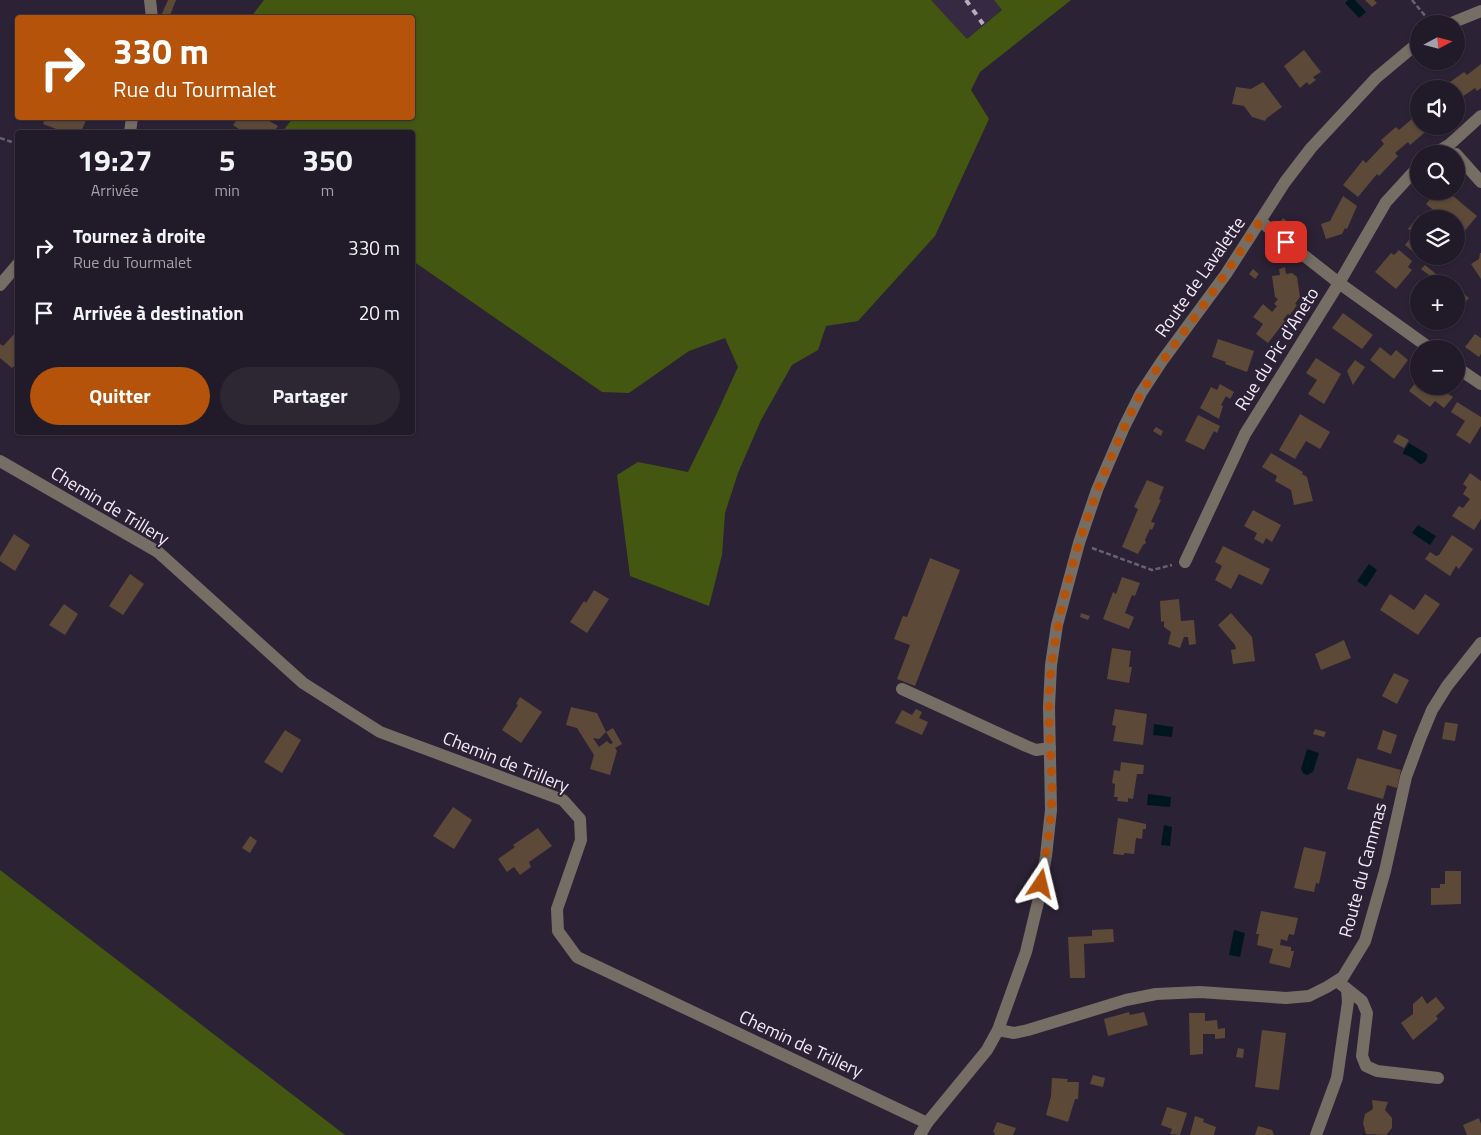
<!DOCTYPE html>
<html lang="fr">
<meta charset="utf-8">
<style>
:root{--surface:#211a28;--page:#2d2734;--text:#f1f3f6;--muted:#a2a1a8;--line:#3e3845;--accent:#b45309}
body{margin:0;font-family:"Titillium Web",sans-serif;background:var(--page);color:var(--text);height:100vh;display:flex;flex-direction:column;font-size:19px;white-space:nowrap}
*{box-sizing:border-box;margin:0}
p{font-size:16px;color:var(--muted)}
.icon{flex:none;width:28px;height:28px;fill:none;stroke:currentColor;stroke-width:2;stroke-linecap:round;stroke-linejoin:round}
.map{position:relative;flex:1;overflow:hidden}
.drawer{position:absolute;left:15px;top:130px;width:400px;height:305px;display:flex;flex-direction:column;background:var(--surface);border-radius:5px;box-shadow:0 1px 4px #0004,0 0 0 1px var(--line)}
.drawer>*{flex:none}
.guide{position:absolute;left:15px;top:15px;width:400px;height:105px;border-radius:5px;box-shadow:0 1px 4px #0004,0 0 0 1px var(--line);background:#b45309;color:#fff;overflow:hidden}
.needle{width:32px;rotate:83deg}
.tools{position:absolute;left:1410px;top:15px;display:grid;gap:10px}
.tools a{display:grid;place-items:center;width:55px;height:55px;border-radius:50%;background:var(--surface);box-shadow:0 1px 4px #0004,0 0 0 1px var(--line);font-size:25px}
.pin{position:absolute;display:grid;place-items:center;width:42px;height:42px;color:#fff;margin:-21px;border-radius:10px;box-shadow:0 2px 8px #0006}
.me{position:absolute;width:55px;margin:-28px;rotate:10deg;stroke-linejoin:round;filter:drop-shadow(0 0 4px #0008)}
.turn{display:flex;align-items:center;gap:18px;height:105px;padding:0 15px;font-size:22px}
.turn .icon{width:65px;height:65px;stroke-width:2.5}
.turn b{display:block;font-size:35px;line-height:42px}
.eta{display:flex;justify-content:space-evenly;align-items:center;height:85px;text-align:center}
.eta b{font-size:30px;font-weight:700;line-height:35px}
.button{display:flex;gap:10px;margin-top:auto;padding:10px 15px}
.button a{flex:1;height:58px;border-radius:30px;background:var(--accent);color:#fff;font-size:20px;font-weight:700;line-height:58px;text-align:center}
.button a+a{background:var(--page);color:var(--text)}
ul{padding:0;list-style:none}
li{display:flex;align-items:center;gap:15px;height:65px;padding:0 15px}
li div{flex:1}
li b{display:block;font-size:19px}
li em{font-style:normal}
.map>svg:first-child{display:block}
</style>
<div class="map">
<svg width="1481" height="1135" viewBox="0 0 1481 1135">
<rect width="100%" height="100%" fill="#2c2235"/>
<path fill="#362942" d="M931,0H994L1002,10L967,39Z"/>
<g fill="#445711">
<path d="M264,0H931L967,39L1002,10L994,0H1071L980,72L971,90L989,119L935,236L858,321L826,326L818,350L792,365L761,420L738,473L725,513L722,555L709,606L630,576L617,475L638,462L688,472L717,413L738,367L725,338L689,351L629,393L602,392L413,261L412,132H282L293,118H412V18L251,17Z"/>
<path d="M0,870L345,1135H0Z"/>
</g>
<g fill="#00161e">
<path d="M1348,0H1355L1366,12L1359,18L1345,3Z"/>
<path d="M1409,443L1427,454C1428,458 1425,464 1420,464L1411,457L1403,454V452Z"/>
<path d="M1418,525L1436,536L1430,545L1412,533Z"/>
<path d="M1369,564L1377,570L1366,587L1357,581Z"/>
<path d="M1154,724L1173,727L1172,737L1153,735Z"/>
<path d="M1307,749L1319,753L1313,772L1307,775L1303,773L1301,769Z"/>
<path d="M1148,794L1171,797L1170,807L1147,805Z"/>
<path d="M1164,825L1172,827L1170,846L1161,845Z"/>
<path d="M1234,930L1245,933L1240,957L1229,955Z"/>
</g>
<g fill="#5c4938">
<path d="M168,0H176L169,18H160Z"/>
<path d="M1365,0H1374L1377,3L1372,7Z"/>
<path d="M1304,50L1321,72L1313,77L1316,80L1309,85L1307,82L1300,88L1284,66Z"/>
<path d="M1481,64V88L1477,91L1475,88L1462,97L1465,100L1456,107V89H1449L1453,85L1450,82L1464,72L1467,75Z"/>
<path d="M1263,82L1282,107L1267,118L1265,121L1252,117L1244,106L1232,104L1236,87L1251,89Z"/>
<path d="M1419,107V126L1431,127L1410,145L1408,142L1395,153L1398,156L1379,176L1377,174L1358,197L1343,185L1363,160L1366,163L1384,144L1381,140L1396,127L1399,130L1419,113L1416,110Z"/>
<path d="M45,118H87L81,132H58L59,130L43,124Z"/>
<path d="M238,118H264L278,126L274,132H243L233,125Z"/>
<path d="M1437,191H1447L1477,216L1462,234L1456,229V219H1444L1426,204Z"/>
<path d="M1343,196L1357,206L1347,229L1345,228L1342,234L1326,239L1321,224L1330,221Z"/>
<path d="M1419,215L1421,219H1419V252L1417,255L1405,245L1414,233L1408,229Z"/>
<path d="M1283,218L1289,223L1286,227L1280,222Z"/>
<path d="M1399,250L1412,261L1408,267L1412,270L1396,289L1375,272L1391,253L1394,255Z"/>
<path d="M1480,253H1481V279L1471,264L1479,259Z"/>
<path d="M1425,265L1436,274L1433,278L1421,269Z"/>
<path d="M1285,267L1286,274L1292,273L1297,277L1300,297L1295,304L1297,305L1290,315L1288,314L1283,320L1285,321L1268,343L1256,334L1263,324L1253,317L1263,304L1272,312L1277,306L1274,304L1278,299L1275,297L1272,276L1280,275L1279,269Z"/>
<path d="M1253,269L1259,274L1255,279L1249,274Z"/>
<path d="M1456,287L1469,298L1456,313Z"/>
<path d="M1343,313L1373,335L1362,349L1332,328Z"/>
<path d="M18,330V362L12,368L0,358V344L3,346Z"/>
<path d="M1475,334L1481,338V354L1479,357L1465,347Z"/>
<path d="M1218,339L1254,351L1247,372L1225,364L1226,362L1212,357Z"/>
<path d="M1380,347L1391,356L1396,350L1408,360L1394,379L1370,360Z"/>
<path d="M1316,358L1341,374L1324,404L1308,394L1317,380L1306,373Z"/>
<path d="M1355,360L1365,367L1353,385L1347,371Z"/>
<path d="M1419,378V386H1436L1453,397L1444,408L1435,401L1430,407L1409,391Z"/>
<path d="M1220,384L1234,392L1230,399L1226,396L1221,405L1223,406L1219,419L1200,408L1211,387L1217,390Z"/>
<path d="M1457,402L1481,417V426L1470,444L1456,435L1465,421L1451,412Z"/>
<path d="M1300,414L1330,432L1320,449L1306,441L1295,459L1279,450Z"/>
<path d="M1198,415L1220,426L1217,433L1214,431L1204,450L1185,441Z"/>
<path d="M1156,427L1163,431L1161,436L1153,431Z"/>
<path d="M1398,434L1409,440L1404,448L1393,442Z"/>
<path d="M1271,453L1303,472L1302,474L1307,477L1313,501L1294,505L1291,490L1275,481L1277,476L1262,467Z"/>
<path d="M1470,473L1481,481V519L1474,530L1452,516L1459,506L1463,508L1470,499L1463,494L1467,487L1463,484Z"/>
<path d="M1147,480L1164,487L1159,499L1161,500L1151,522L1155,523L1152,530L1150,529L1145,540L1146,543L1143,545L1138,554L1122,547L1138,509L1134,507Z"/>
<path d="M1253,510L1281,525L1272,542L1266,538L1263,544L1254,539L1257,533L1244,526Z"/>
<path d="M14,534L30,545L15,571L0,561V557Z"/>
<path d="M1452,535L1473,549L1459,569L1456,566L1450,576L1425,559L1430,552L1436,556L1439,555Z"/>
<path d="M1223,546L1270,569L1262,585L1239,574L1231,589L1215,580L1222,566L1215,562Z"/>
<path d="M930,558L960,570L915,686L897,679L910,645L894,639L903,616L907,617Z"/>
<path d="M130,574L144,584L123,615L109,606Z"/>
<path d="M1122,577L1140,583L1135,596L1132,595L1125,613L1134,617L1129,629L1103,619L1113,592L1116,594Z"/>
<path d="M594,590L609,599L587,633L570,622L584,601L586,603Z"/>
<path d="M1390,594L1414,610L1425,594L1440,604L1418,635L1380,610Z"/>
<path d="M1179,599L1181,621L1194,620L1196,644L1189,645L1188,637H1184L1180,648L1168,644L1171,632L1164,627V621L1161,622L1160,601Z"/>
<path d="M64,604L78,614L65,635L49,625Z"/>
<path d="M1081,613L1090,616L1088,620L1080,617Z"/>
<path d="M1231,613L1252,637L1255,661L1233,664L1231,650L1236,649L1235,645L1218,625Z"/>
<path d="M1344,640L1351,658L1321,670L1315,654Z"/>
<path d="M1112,648L1131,651L1129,667H1132L1129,683L1107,679Z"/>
<path d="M1394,673L1409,680L1397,704L1382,696Z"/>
<path d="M520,697L542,712L521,743L502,730L518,705L516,704Z"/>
<path d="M571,707L597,713L606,732L599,739L593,738L599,747L607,741L610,744L613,743L606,732L613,728L622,744L615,748L617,751L610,775L590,769L594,755L577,728L566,725Z"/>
<path d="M916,709L922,712L919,718L928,722L922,735L895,723L902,710L912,715Z"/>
<path d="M1115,709L1147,714L1143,745L1113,741L1116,726L1112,725Z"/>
<path d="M1445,722L1458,724L1455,741L1442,739Z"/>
<path d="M1315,729L1326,732L1324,737L1313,734Z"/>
<path d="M285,730L301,740L282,773L264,762Z"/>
<path d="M1383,730L1397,735L1391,754L1377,749Z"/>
<path d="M1357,758L1401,770L1397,788L1387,785L1383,799L1347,789Z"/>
<path d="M1121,762L1144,765L1143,774H1137L1133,799L1128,798V802L1117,801L1118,797H1114L1115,784L1112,783L1114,770L1120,771Z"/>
<path d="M453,807L472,820L454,849L433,836Z"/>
<path d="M1118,818L1146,824V829H1143L1142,839L1136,838L1134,854L1124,853V855L1113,854Z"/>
<path d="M538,828L552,846L529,862L531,867L520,875L514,867L507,872L498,859L515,847L513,845Z"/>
<path d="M250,836L257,841L250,853L242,848Z"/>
<path d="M1304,847L1326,852L1319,884L1316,883L1314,892L1294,888Z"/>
<path d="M1445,871H1461V904L1431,905V888H1440V884H1445Z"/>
<path d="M1261,911L1298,918L1294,935L1289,934L1287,941L1281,939L1280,945L1291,947V951H1294L1290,968L1269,963L1273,949L1257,945L1259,934H1256Z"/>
<path d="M1113,929L1114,942L1084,944L1085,978H1070L1068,937L1092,936V930Z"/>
<path d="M1422,996L1427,1004L1436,997L1445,1008L1436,1016L1438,1019L1413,1040L1401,1023L1413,1014V1004Z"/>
<path d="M1129,1012L1130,1015L1144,1012L1148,1025L1108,1036L1104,1019Z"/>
<path d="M1189,1013H1205V1021L1217,1020L1218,1029L1225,1028V1038L1215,1039V1034H1203V1054L1190,1055Z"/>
<path d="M1262,1030L1286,1033L1279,1090L1255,1087Z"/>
<path d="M1238,1048L1244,1049L1243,1058L1236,1057Z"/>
<path d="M1093,1075L1105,1078L1103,1087L1090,1084Z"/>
<path d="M1052,1078L1068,1079L1067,1082H1079L1078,1099H1075L1068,1122L1046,1115L1051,1096Z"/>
<path d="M1372,1100L1388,1102L1385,1110L1392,1118V1128L1386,1135L1366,1134L1363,1123L1365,1114L1373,1109Z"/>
<path d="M1167,1107L1187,1113L1180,1135L1170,1134L1172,1129L1161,1125Z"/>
<path d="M1195,1116L1204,1119L1203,1122L1216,1127L1214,1135H1190Z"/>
<path d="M1479,1118L1481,1124V1135H1467L1463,1125Z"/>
<path d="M997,1122L1016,1128L1013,1135H994L995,1133L993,1132Z"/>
<path d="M1258,1126L1272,1130L1274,1135H1255Z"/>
</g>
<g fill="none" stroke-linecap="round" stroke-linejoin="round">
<g stroke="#696071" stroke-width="2.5" stroke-dasharray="5 2.5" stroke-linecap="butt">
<path d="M1412,0L1432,24"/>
<path d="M0,138L18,144"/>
<path d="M1092,548L1152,570L1172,565"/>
</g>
<g stroke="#766d65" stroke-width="12">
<path d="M150,0L152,18"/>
<path d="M1449,24L1481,11"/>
<path d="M130,132L132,118"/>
<path d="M1434,154L1449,145L1481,116"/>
<path d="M1456,154L1481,182"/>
<path d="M1260,221L1339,283L1431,349"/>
<path d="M0,285L18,264"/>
<path d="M1456,367L1481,384"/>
<path d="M0,461L158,552L303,683L380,732L563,800L580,819L581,840L557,909L558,931L577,957L927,1123"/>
<path d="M1185,562L1245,434L1339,283L1386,202L1419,166"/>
<path d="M902,689L1026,746L1036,750L1050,748"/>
<path d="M1337,981L1362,1001L1367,1013L1362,1056L1366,1066L1377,1071L1438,1078"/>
<path d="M998,1030L1014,1033L1028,1030L1126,1000L1156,994L1200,992L1286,998L1309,996L1327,987L1343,977L1365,941L1385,871L1406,777L1420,739L1432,710L1447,686L1481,643"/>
<path d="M920,1135L927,1123L987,1050L998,1030L1026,952L1039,898L1046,856L1051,810L1049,707L1051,665L1057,625L1079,543L1097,490L1124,427L1141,393L1162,361L1226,274L1285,182L1311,148L1376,78L1419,42"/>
<path d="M1316,1135L1337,1078L1348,1002L1347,989"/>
</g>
<path stroke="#b6aebd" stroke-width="4" stroke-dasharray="6 6" stroke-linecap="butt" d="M966,0L983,24"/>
</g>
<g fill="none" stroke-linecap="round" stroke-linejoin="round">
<path stroke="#b45309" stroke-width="9" stroke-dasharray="0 16.2" d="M1041,884C1046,853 1052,821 1052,790C1051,748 1046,704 1052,662C1062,592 1082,525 1110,460C1120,437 1130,413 1142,392C1157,367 1175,345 1192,321C1216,289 1238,255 1260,221L1286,242"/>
</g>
<g text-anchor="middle" stroke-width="4" stroke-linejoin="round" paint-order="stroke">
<g font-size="18" fill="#f2ebf8" stroke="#2c2235">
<text transform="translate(1200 277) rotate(-55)" y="6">Route de Lavalette</text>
<text transform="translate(1277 349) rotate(-58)" y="6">Rue du Pic d'Aneto</text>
<text transform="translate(110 506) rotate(31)" y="6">Chemin de Trillery</text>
<text transform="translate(506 762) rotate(22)" y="6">Chemin de Trillery</text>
<text transform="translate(1363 870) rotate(-75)" y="6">Route du Cammas</text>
<text transform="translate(801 1044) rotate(25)" y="6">Chemin de Trillery</text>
</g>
</g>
</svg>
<div class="tools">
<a><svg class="needle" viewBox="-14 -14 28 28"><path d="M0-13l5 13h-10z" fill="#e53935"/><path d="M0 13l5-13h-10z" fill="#a2a1a8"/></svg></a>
<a><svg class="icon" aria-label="sound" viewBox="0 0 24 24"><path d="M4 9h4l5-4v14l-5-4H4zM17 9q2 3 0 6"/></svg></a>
<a><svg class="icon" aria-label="search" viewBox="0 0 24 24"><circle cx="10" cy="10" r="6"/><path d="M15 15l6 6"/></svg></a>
<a><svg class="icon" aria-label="layers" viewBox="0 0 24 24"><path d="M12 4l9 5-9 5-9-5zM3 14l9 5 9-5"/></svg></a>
<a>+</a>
<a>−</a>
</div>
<div class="pin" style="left:1286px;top:242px;background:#d93025"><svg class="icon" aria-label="arrive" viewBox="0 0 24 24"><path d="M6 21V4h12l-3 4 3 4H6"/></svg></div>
<svg class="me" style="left:1041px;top:884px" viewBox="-20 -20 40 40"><path d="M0-17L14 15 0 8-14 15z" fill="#b45309" stroke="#fff" stroke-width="4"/></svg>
<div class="guide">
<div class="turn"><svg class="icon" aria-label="right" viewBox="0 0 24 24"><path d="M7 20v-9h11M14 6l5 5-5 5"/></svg><div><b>330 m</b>Rue du Tourmalet</div></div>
</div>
<section class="drawer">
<div class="eta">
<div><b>19:27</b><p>Arrivée</p></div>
<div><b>5</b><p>min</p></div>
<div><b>350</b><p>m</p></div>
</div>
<ul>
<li><svg class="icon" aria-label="right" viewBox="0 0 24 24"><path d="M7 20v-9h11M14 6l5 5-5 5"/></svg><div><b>Tournez à droite</b><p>Rue du Tourmalet</p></div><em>330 m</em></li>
<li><svg class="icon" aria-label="arrive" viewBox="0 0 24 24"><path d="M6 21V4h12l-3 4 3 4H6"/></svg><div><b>Arrivée à destination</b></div><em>20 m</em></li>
</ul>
<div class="button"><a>Quitter</a><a>Partager</a></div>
</section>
</div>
